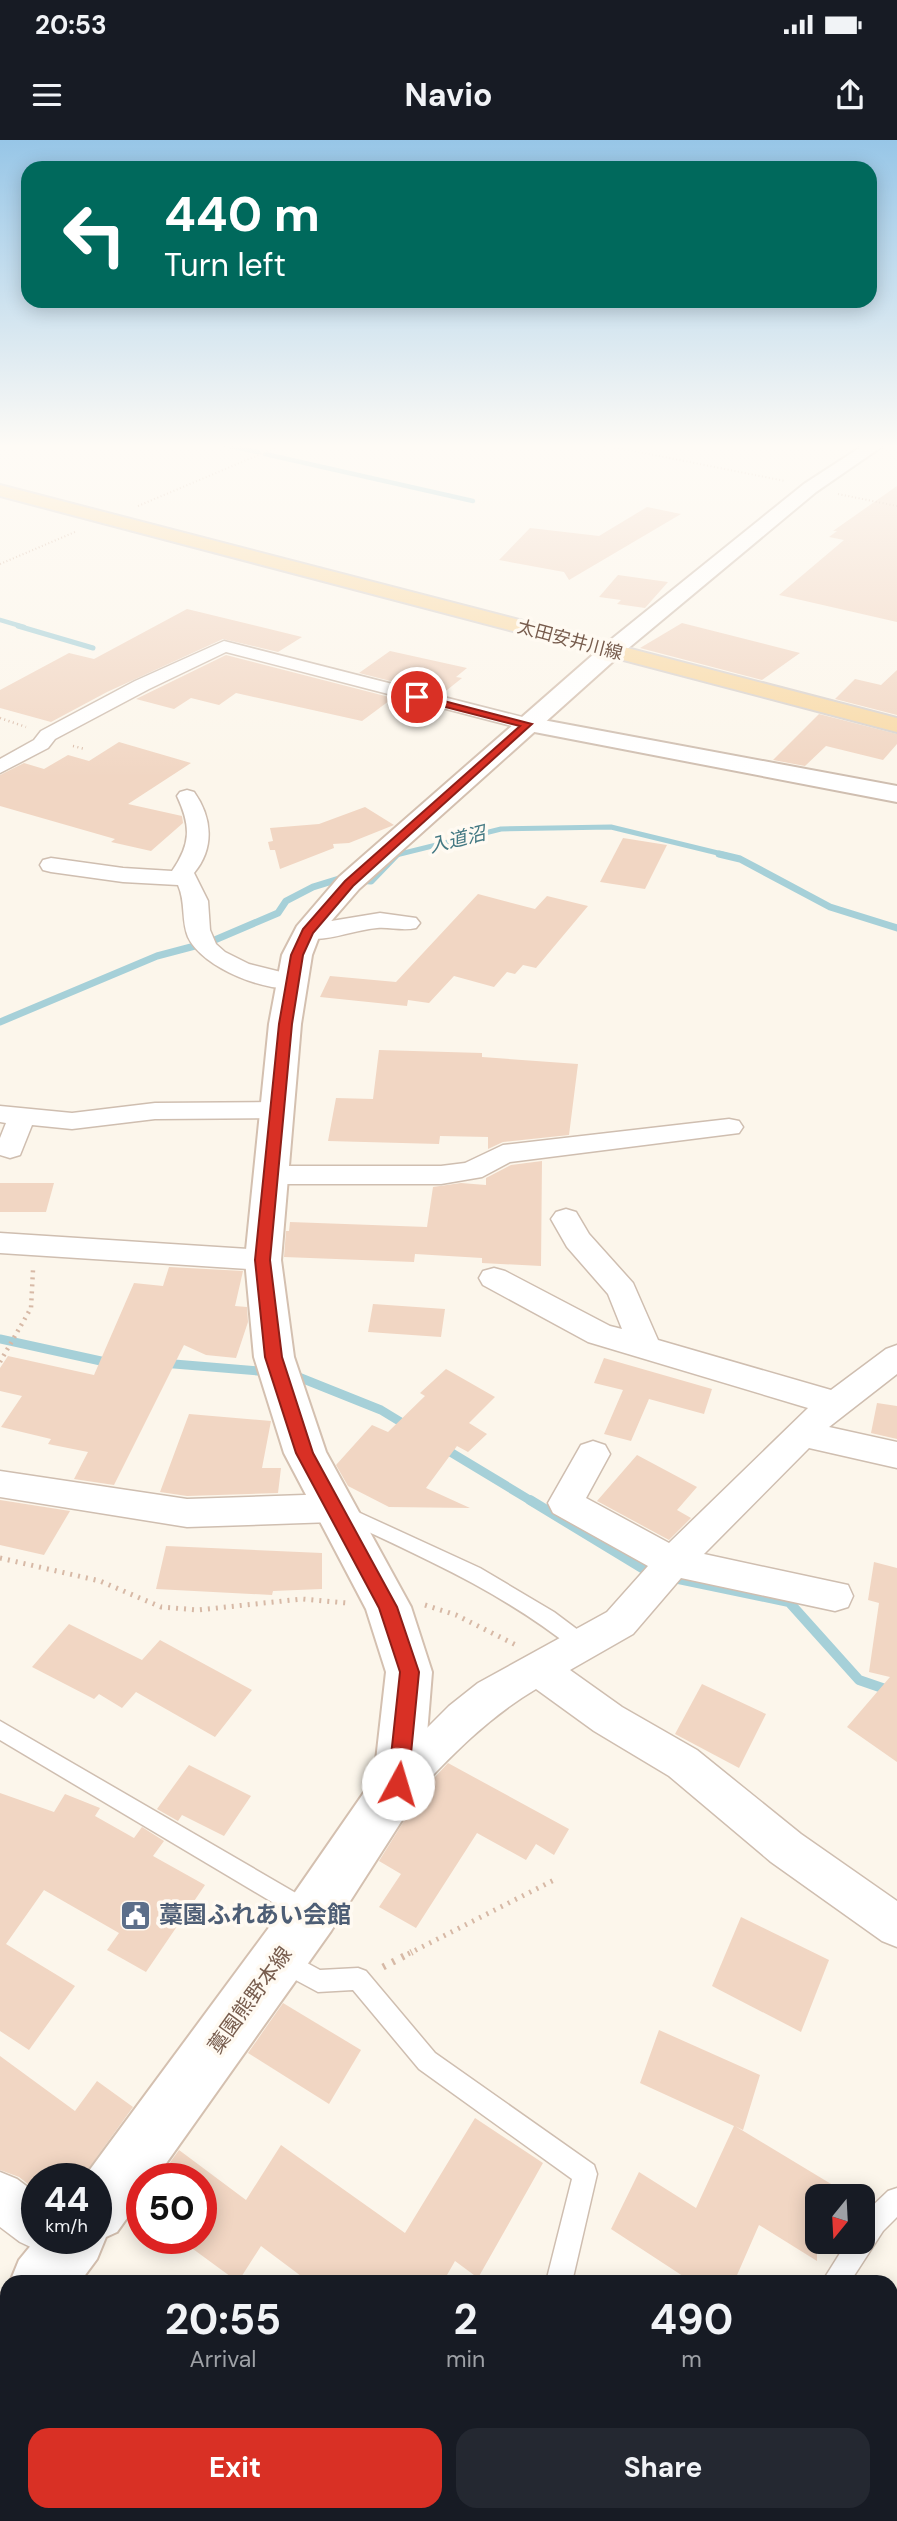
<!DOCTYPE html>
<meta charset="utf-8">
<style>
:root{--surface:#171b24;--page:#242831;--text:#f1f3f6;--muted:#9ea1a6;--accent:#d93025}
body{margin:0;font-family:"DM Sans","Noto Sans JP",sans-serif;background:var(--page);color:var(--text);height:100vh;display:flex;flex-direction:column;font-size:26px;white-space:nowrap}
*{box-sizing:border-box;margin:0}
p{font-size:23px;color:var(--muted)}
.icon{flex:none;width:38px;height:38px;fill:none;stroke:currentColor;stroke-width:2;stroke-linecap:round;stroke-linejoin:round}
.map{position:relative;flex:1;overflow:hidden}
.drawer{position:absolute;left:0px;top:2135px;width:898px;height:247px;display:flex;flex-direction:column;background:var(--surface);border-radius:21px 21px 0 0;box-shadow:0 4px 18px #0003}
.drawer>*{flex:none}
.hud{position:absolute;left:21px;top:21px;width:856px;height:147px;border-radius:21px;box-shadow:0 4px 18px #0003;background:#00695c;color:#fff;overflow:hidden}
.needle{width:46px;rotate:198deg}
.buttons{position:absolute;left:805px;top:2044px;display:grid;gap:14px}
.buttons a{display:grid;place-items:center;width:70px;height:70px;border-radius:14px;background:var(--surface);box-shadow:0 4px 18px #0003;font-size:35px}
.speed{position:absolute;left:21px;top:2023px;display:flex;gap:14px;font-size:35px;font-weight:700;text-align:center}
.speed>*{display:grid;place-content:center;width:91px;height:91px;border-radius:50%;background:var(--surface);box-shadow:0 4px 18px #0003;line-height:1}
.speed small{font-size:18px;font-weight:400}
.speed .limit{border:10px solid #d22;background:#fff;color:#111}
.pin{position:absolute;display:grid;place-items:center;width:60px;height:60px;color:#fff;margin:-30px;border:4px solid #fff;border-radius:50%;box-shadow:0 2px 7px #0007}
.me{position:absolute;width:77px;margin:-38px;rotate:6deg;stroke-linejoin:round;filter:drop-shadow(0 0 5px #0008)}
.turn{display:flex;align-items:center;gap:24px;height:147px;padding:0 28px;font-size:32px}
.turn .icon{width:91px;height:91px;stroke-width:2.5}
.turn b{display:block;font-size:49px;line-height:60px}
.eta{display:flex;justify-content:space-evenly;align-items:center;height:119px;text-align:center}
.eta b{font-size:42px;font-weight:700;line-height:49px}
.cta{display:flex;gap:14px;margin-top:auto;padding:14px 28px}
.cta a{flex:1;height:80px;border-radius:21px;background:var(--accent);color:#fff;font-size:28px;font-weight:700;line-height:80px;text-align:center}
.cta a+a{background:var(--page);color:var(--text)}
.status{display:flex;justify-content:space-between;align-items:center;height:49px;padding:0 35px;background:var(--surface);direction:ltr}
.status svg{height:19px;fill:currentColor}
header{display:flex;justify-content:space-between;align-items:center;height:91px;padding:0 28px;background:var(--surface);font-size:32px;font-weight:700}
.map>svg:first-child{display:block}
</style>
<div class="status"><b>20:53</b><svg viewBox="0 0 49 12"><path d="M0 12V9h3v3zM5 12V6h3v6zM10 12V3h3v9zM15 12V0h3v12zM26 1h20v11H26zM47 4h2v5h-2z"/></svg></div>
<header><svg class="icon" aria-label="menu" viewBox="0 0 24 24"><path d="M4 6h16M4 12h16M4 18h16"/></svg>Navio<svg class="icon" aria-label="share" viewBox="0 0 24 24"><path d="M12 15V3M7 8l5-5 5 5M5 13v7h14v-7"/></svg></header>
<div class="map">
<svg width="897" height="2381" viewBox="0 0 897 2381">
<rect width="100%" height="100%" fill="#fcf6eb"/>
<g fill="none" stroke-linecap="round" stroke-linejoin="round">
<g stroke="#a6d0d8" stroke-width="4.5">
<path d="M225,305L258,312"/>
<path d="M265,314L473,361"/>
<path d="M0,480L24,487"/>
</g>
<g stroke="#a6d0d8" stroke-width="5">
<path d="M18,486L93,508"/>
<path d="M396,715L501,689L611,687L726,715"/>
</g>
<g stroke="#a6d0d8" stroke-width="7">
<path d="M719,714L740,719L830,767L897,788"/>
<path d="M0,882L157,816L210,802L278,773L286,761L313,747L339,739L371,741L397,714"/>
</g>
<g stroke="#a6d0d8" stroke-width="9">
<path d="M0,1199L110,1223"/>
<path d="M162,1223L270,1232"/>
<path d="M291,1234L381,1270L409,1287"/>
<path d="M442,1307L533,1362"/>
</g>
<g stroke="#a6d0d8" stroke-width="10">
<path d="M530,1360L642,1428L656,1433"/>
<path d="M669,1437L789,1462L859,1540L897,1553"/>
</g>
</g>
<g fill="#f1d6c3">
<path d="M897,346V482L779,455L844,400L829,397L837,391H833Z"/>
<path d="M647,367L681,374L569,440L564,432L499,420L530,388L599,396Z"/>
<path d="M618,435L668,442L645,468L617,464L621,460L599,457Z"/>
<path d="M187,469L302,497L278,512L223,499L107,552L51,582L0,568V550L69,513L94,519Z"/>
<path d="M682,483L800,513L762,540L640,508Z"/>
<path d="M390,511L467,528L456,537L462,538L442,554L359,533Z"/>
<path d="M226,515L393,558L362,581L236,553L219,565L191,558L174,569L136,559Z"/>
<path d="M897,530V575L835,559L855,539L881,545Z"/>
<path d="M819,574L897,594V604L883,620L826,606L805,626L773,620Z"/>
<path d="M119,602L191,623L128,664L182,676L183,683L151,711L111,702L115,699L0,666V635L24,623L44,629L68,615L89,621Z"/>
<path d="M365,667L394,685L349,703L333,704L334,708L280,729L275,710H270L268,702L273,701L270,688L319,684Z"/>
<path d="M623,698L667,705L645,749L600,742Z"/>
<path d="M478,754L535,769L547,756L588,766L536,828L523,825L515,834L507,832L494,847L454,836L429,863L408,860L407,866L320,857L330,836L396,842Z"/>
<path d="M379,910L482,913V917L578,924L569,995L503,1002L488,1009V997L440,996L439,1004L328,1001L336,958L373,959Z"/>
<path d="M542,1021L541,1126L482,1123V1118L415,1114L414,1122L284,1117L286,1091H289L290,1082L427,1087L433,1047L461,1043L486,1045V1038L511,1025Z"/>
<path d="M0,1043H54L46,1072H0Z"/>
<path d="M169,1127L243,1131L235,1166L247,1167L248,1182L236,1218L206,1215L184,1205L114,1345L74,1339L88,1312L48,1304L51,1299L1,1287L22,1256L0,1251V1228L8,1216L94,1235L134,1143L163,1146Z"/>
<path d="M373,1164L445,1169L441,1197L368,1192Z"/>
<path d="M604,1218L712,1249L704,1274L649,1259L631,1301L604,1294L623,1250L594,1243Z"/>
<path d="M446,1229L495,1257L469,1283L487,1294L468,1312L457,1306L426,1348L470,1368L389,1367L348,1346L336,1325L372,1285L388,1292L425,1256L420,1253Z"/>
<path d="M877,1263L897,1266V1299L871,1293Z"/>
<path d="M189,1274L271,1281L262,1328H281L278,1353L187,1356L160,1352Z"/>
<path d="M637,1315L697,1347L677,1370L691,1378L669,1400L597,1361Z"/>
<path d="M0,1360L70,1371L44,1415L0,1405Z"/>
<path d="M166,1406L322,1413V1449L273,1451L272,1455L156,1449Z"/>
<path d="M874,1422L897,1428V1622L847,1587L890,1537L869,1532L879,1463L868,1460Z"/>
<path d="M69,1484L142,1520L160,1500L252,1550L215,1597L136,1552L122,1568L99,1554L94,1559L32,1527Z"/>
<path d="M702,1544L766,1574L739,1628L675,1594Z"/>
<path d="M448,1623L569,1689L554,1715L536,1704L526,1720L477,1693L416,1788L379,1767L401,1734L379,1721L424,1649Z"/>
<path d="M189,1625L251,1656L224,1696L182,1675L178,1681L157,1669Z"/>
<path d="M0,1653L54,1672L65,1654L100,1668L95,1676L134,1698L142,1687L164,1701L153,1716L205,1745L146,1832L107,1810L119,1793L44,1750L6,1804L75,1846L29,1910L0,1891Z"/>
<path d="M741,1777L829,1820L801,1892L712,1846Z"/>
<path d="M283,1863L361,1910L329,1964L248,1913Z"/>
<path d="M659,1890L760,1935L743,1990L735,1986L851,2056H817V2121L759,2085L734,2142H692L611,2089L639,2032L696,2068L734,1986L640,1943Z"/>
<path d="M0,1916L75,1971L97,1941L133,1967L81,2039H37V2051L19,2037L0,2030Z"/>
<path d="M475,1978L543,2023L478,2138L455,2121L443,2142H309L261,2106L238,2142L178,2098H201V2039H158L179,2010L246,2060L281,2005L405,2093Z"/>
</g>
<g fill="none" stroke-linecap="round" stroke-linejoin="round">
<defs>
<g id="service">
<path d="M347,1367L480,1428L554,1472L590,1499L592,1505L590,1511L583,1513L576,1511C502,1452 426,1419 341,1379L338,1374L341,1369Z"/>
<path d="M0,1581L313,1763L316,1770L313,1777L305,1780L297,1777L0,1600Z"/>
<path d="M285,1811L320,1830L358,1828L366,1831L435,1913L594,2025L597,2034L572,2142H546L572,2039L419,1929L353,1850L318,1852L277,1830L274,1822L277,1814Z"/>
<path d="M897,2048V2077L883,2091L850,2142H822L847,2102H863V2077L865,2073L888,2051Z"/>
<path d="M592,2375H621L618,2381H589Z"/>
</g>
<g id="minor">
<path d="M224,501L534,580L537,584L527,590L226,512L149,549L55,599L48,608L0,633V619L34,600L41,591L135,541Z"/>
<path d="M187,650L194,652C212,677 215,708 194,733L208,761L210,790L216,804L225,812L249,824L301,837L304,842L301,847C270,855 202,828 188,797C181,780 186,763 178,745L123,742L51,732L43,730L40,725L43,720L51,718L123,728L172,731C191,704 191,686 177,656L180,652Z"/>
<path d="M380,773L416,778L420,783L416,788C403,791 390,787 377,788C351,790 325,804 299,797L295,792L299,787L307,785Z"/>
<path d="M277,962L287,964L291,970L287,976L277,978L155,979L72,989L32,985L20,1015L10,1018L0,1015V998L6,983L0,982V966L72,973L155,963Z"/>
<path d="M729,979L739,981L743,987L739,993L510,1022L482,1037L441,1044H270L260,1041L256,1035L260,1029L270,1026H441L465,1023L503,1005Z"/>
<path d="M566,1069L576,1072L589,1094L633,1143L658,1200L831,1250L886,1209L897,1205V1234L829,1287L897,1302V1328L809,1308L704,1414L848,1445L853,1456L848,1467L835,1471L681,1438L633,1494L570,1530L622,1567L697,1610L801,1694L897,1761V1807L882,1801L771,1722L669,1636L594,1591L536,1549C487,1578 451,1616 412,1657L398,1662L384,1657L378,1644L384,1631L449,1566L478,1543L607,1472L648,1426L553,1373L548,1363L581,1305L593,1301L605,1305L610,1314L586,1358L669,1403L808,1268L588,1202L483,1145L479,1138L483,1131L494,1128L505,1131L610,1186L622,1189L608,1154L567,1107L551,1079L556,1072Z"/>
<path d="M0,1093L263,1110L274,1113L278,1120L274,1127L263,1130L0,1113Z"/>
<path d="M0,1331L187,1359L333,1354L345,1358L351,1368L345,1378L333,1382L187,1387L0,1357Z"/>
<path d="M0,2032L17,2039L37,2054V2098H56L54,2102L37,2110L20,2102L0,2087Z"/>
</g>
<g id="tertiary">
<path d="M864,305H884L816,352L619,516H603L600,511L603,506L804,344Z"/>
<path d="M527,577L897,646V662L519,589L515,584L519,579Z"/>
</g>
<g id="secondary">
<path d="M611,504L619,506L622,511L619,516L359,749L320,794L312,815L301,884L281,1120L294,1217L326,1312L411,1467L432,1532L423,1644L415,1660L331,1791L155,2039H142V2057L117,2092L106,2097L97,2119L80,2142H10L19,2120L37,2098H96V2039H83L293,1755L374,1638L386,1532L366,1469L284,1313L254,1217L245,1120L269,884L282,815L297,786L339,737L603,506Z"/>
<path d="M7,2151V2219L0,2222V2154Z"/>
</g>
<path id="primary" d="M0,345L897,578V592L0,356Z"/>
</defs>
<use href="#service" stroke="#cfbeb0" stroke-width="3"/>
<use href="#minor" stroke="#cfbeb0" stroke-width="3"/>
<use href="#tertiary" stroke="#cfbeb0" stroke-width="4"/>
<use href="#secondary" stroke="#d4c0b0" stroke-width="4"/>
<use href="#primary" stroke="#d9d2cd" stroke-width="4"/>
<g stroke="#d7b9a6" stroke-width="2" stroke-dasharray="1 2.5" stroke-linecap="butt">
<path d="M604,305L785,341"/>
<path d="M838,354L897,366"/>
<path d="M138,366L282,305"/>
<path d="M0,424L75,392"/>
</g>
<g stroke="#d7b9a6" stroke-width="2.5" stroke-dasharray="1 3.5" stroke-linecap="butt">
<path d="M0,578L26,587"/>
<path d="M73,606L85,609"/>
</g>
<path stroke="#d7b9a6" stroke-width="4.5" stroke-dasharray="2 5" stroke-linecap="butt" d="M0,1222L31,1168L33,1130"/>
<g stroke="#d7b9a6" stroke-width="5" stroke-dasharray="2 6" stroke-linecap="butt">
<path d="M0,1418L100,1441L161,1467L198,1470L302,1459L347,1463"/>
<path d="M425,1465L456,1475L516,1505"/>
<path d="M408,1814L554,1740"/>
</g>
<path stroke="#d7b9a6" stroke-width="7" stroke-dasharray="2.5 8" stroke-linecap="butt" d="M383,1827L412,1812"/>
<use href="#service" fill="#fff" fill-rule="evenodd"/>
<use href="#minor" fill="#fff" fill-rule="evenodd"/>
<use href="#tertiary" fill="#fff" fill-rule="evenodd"/>
<use href="#secondary" fill="#fff" fill-rule="evenodd"/>
<use href="#primary" fill="#f8d9a6" fill-rule="evenodd"/>
</g>
<linearGradient id="sky" x2="0" y2="1"><stop stop-color="#97c6e7"/><stop offset="0.48" stop-color="#fefbf6"/><stop offset="1" stop-color="#fefbf6" stop-opacity="0"/></linearGradient>
<rect width="897" height="638" fill="url(#sky)"/>
<path fill="#d93025" stroke="#8d1f18" stroke-width="2" d="M417,554L532,584L353,746L313,793L303,815L292,884L270,1120L282,1217L313,1313L397,1467L419,1532L408,1644L405,1650L398,1653L391,1650L388,1644L400,1532L379,1468L296,1313L265,1217L255,1120L279,884L291,815L303,789L345,741L520,586L414,559V555Z"/>
<defs>
<symbol id="civic-square" viewBox="-11 -11 22 22"><rect x="-9" y="-9" width="18" height="18" rx="4" fill="#5c6f8a" stroke="#fffaf2"/><path d="M-.6-6.5H3V-4.5H.6V-3L4-1V1h2V6H-6V1h2V-1L-.6-3ZM-1.2 2.5V6h2.4V2.5Z" fill="#fff"/></symbol>
</defs>
<g fill-rule="evenodd">
<use href="#civic-square" x="118" y="1758" width="35" height="35"/>
</g>
<g text-anchor="middle" stroke-width="7" stroke-linejoin="round" paint-order="stroke">
<g font-size="18" fill="#785d4e" stroke="#fffaf2">
<text transform="translate(570 500) rotate(15)" y="6">太田安井川線</text>
</g>
<g font-size="19" font-style="italic" fill="#447983" stroke="#fffaf2">
<text transform="translate(457 699) rotate(-14)" y="7">入道沼</text>
</g>
<g font-size="21" fill="#785d4e" stroke="#fffaf2">
<text transform="translate(250 1860) rotate(-54)" y="7">藁園熊野本線</text>
</g>
<g font-size="24" font-weight="bold" fill="#4e5e75" stroke="#fffaf2" text-anchor="start">
<text x="159" y="1783">藁園ふれあい会館</text>
</g>
</g>
</svg>
<div class="buttons">
<a><svg class="needle" viewBox="-14 -14 28 28"><path d="M0-13l5 13h-10z" fill="#e53935"/><path d="M0 13l5-13h-10z" fill="#9ea1a6"/></svg></a>
</div>
<div class="speed"><div>44<small>km/h</small></div><div class="limit">50</div></div>
<div class="pin" style="left:417px;top:557px;background:#d93025"><svg class="icon" aria-label="arrive" viewBox="0 0 24 24"><path d="M6 21V4h12l-3 4 3 4H6"/></svg></div>
<svg class="me" style="left:398px;top:1644px" viewBox="-20 -20 40 40"><circle r="19" fill="#fff"/><path d="M0-13L10 11 0 6-10 11z" fill="#d93025"/></svg>
<div class="hud">
<div class="turn"><svg class="icon" aria-label="left" viewBox="0 0 24 24"><path d="M17 20v-9H6M10 6l-5 5 5 5"/></svg><div><b>440 m</b>Turn left</div></div>
</div>
<section class="drawer">
<div class="eta">
<div><b>20:55</b><p>Arrival</p></div>
<div><b>2</b><p>min</p></div>
<div><b>490</b><p>m</p></div>
</div>
<div class="cta"><a>Exit</a><a>Share</a></div>
</section>
</div>
